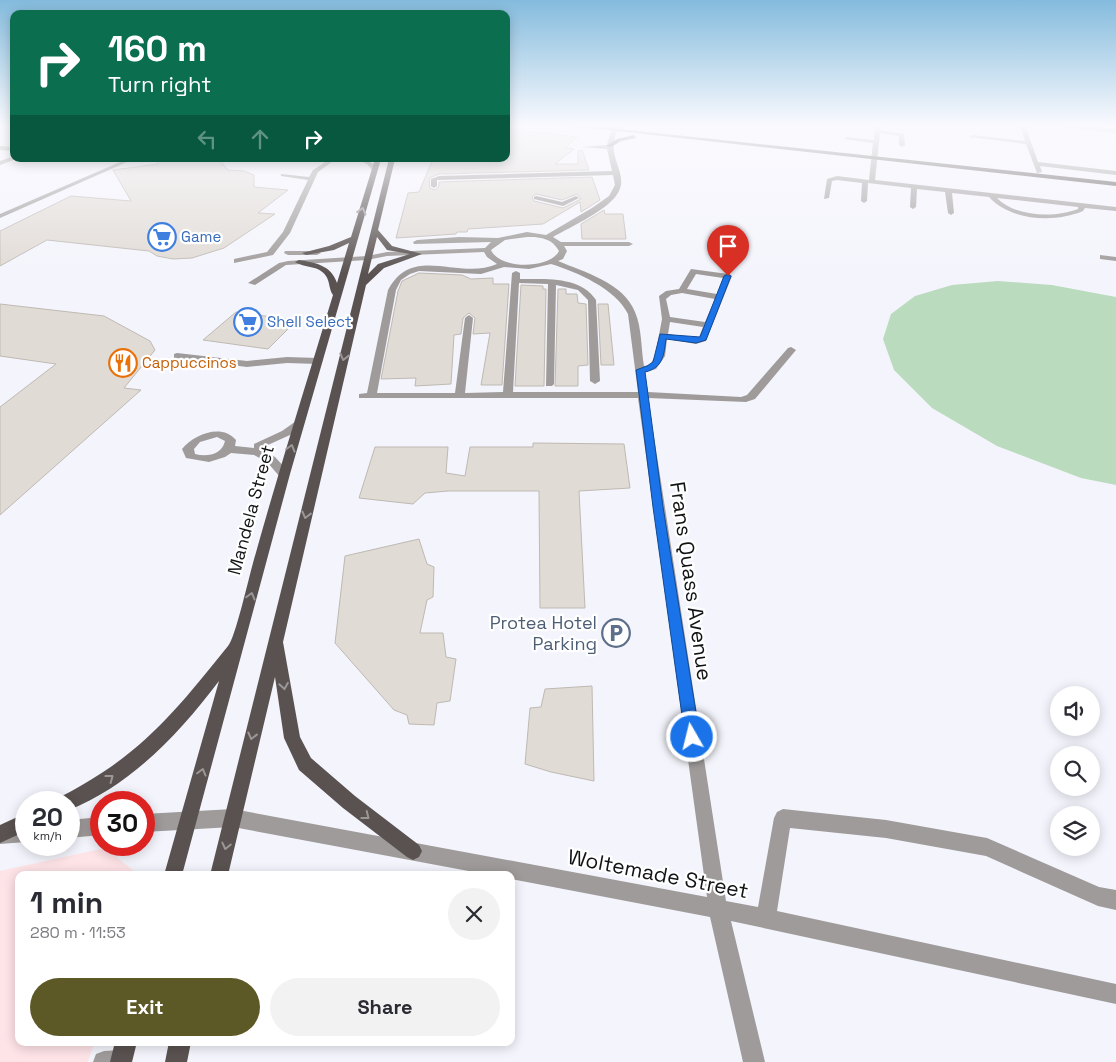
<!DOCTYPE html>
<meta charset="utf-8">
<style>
:root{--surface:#fff;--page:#f2f2f3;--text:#2b2b33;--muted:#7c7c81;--accent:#5d5926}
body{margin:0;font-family:"Space Grotesk",sans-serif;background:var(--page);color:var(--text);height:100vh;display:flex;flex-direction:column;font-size:19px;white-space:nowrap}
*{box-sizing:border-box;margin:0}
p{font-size:16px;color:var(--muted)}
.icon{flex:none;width:28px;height:28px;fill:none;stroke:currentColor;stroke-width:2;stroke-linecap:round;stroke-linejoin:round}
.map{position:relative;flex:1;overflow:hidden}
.side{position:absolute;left:15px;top:871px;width:500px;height:175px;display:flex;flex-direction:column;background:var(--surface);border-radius:10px;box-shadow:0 2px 12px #0003}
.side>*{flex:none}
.top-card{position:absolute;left:10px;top:10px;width:500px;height:152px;border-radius:10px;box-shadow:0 2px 12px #0003;background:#0b6e4f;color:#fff;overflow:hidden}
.tools{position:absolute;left:1050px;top:686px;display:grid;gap:10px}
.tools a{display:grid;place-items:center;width:50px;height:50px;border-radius:50%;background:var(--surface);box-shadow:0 2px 12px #0003;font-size:25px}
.speed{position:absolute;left:15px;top:791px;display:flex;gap:10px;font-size:25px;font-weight:700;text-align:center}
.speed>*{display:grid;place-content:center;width:65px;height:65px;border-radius:50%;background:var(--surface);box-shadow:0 2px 12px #0003;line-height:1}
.speed small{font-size:12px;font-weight:400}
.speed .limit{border:8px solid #d22;background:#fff;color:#111}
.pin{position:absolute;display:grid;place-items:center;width:42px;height:42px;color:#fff;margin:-51px -21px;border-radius:50% 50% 50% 0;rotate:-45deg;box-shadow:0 0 5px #0007}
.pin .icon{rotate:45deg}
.me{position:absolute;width:55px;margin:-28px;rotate:352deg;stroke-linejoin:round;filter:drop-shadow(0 0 4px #0008)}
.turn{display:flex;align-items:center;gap:18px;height:105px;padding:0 15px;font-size:22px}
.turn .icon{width:65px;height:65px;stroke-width:2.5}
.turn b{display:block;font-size:35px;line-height:42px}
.lanes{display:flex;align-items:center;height:48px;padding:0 15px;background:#0003;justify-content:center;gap:25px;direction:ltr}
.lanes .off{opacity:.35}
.round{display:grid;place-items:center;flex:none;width:52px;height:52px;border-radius:26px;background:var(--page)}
.head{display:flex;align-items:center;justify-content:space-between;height:85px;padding:0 15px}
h1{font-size:30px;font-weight:700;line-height:38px}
.primary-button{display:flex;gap:10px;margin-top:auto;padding:10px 15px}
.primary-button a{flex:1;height:58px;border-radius:30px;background:var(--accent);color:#fff;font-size:20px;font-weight:700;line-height:58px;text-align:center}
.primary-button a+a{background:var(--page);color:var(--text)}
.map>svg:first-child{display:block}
</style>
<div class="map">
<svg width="1116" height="1062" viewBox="0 0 1116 1062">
<rect width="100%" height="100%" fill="#f4f4fc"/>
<path fill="#fee3e7" d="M105,848L139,875H19V1042L94,1043L88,1062H0V871Z"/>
<path fill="#bbdbbe" d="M998,281L1052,285L1116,297V485L1081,478L997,446L932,408L894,370L883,339L891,314L915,296L952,285Z"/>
<g fill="#e1dbd5" stroke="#bfb9b3" fill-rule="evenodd">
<path d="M506,129L577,137L565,148L574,149L555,164H578V151L582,150L589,170L439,174L429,178L430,188L435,190L439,186V182L592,177L600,200L581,212L580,202L543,224L468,229L467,232H457L456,234L396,238L408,193L419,192L433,159H506ZM536,194L562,200L577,194L581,199L563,208L534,201L532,197Z"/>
<path d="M156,159H219L228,170L244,171L254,175V187L288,190L258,213L275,214L224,248L192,258L173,259L157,256L149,251L47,240L0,266V231L71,196L131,201L113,170L158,164Z"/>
<path d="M604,210L605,214H623L626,239H582L581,224Z"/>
<path d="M419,273L462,275L471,279L493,278V284H509L502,385H481L490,333L473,334L475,318L469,313L463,318L461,334L454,335L451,384L415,386L416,378L381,379L398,291L402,281Z"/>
<path d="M521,285L543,286V289H546L544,386H515Z"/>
<path d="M558,289H566V294H577L578,303L586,304L588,365L578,366V386H555Z"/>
<path d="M0,304L104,316L150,341L155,350L124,388L141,390L0,515V407L56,364L0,356Z"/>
<path d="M598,304H608L614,365H601Z"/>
<path d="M236,312L265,316L297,320L268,349L203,340Z"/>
<path d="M533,443L624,444L630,488L579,491L585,608H540L539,491H448L425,493L413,504L359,498L375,447H448L446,473L465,476L470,447H533Z"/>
<path d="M419,539L427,564L434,567L433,597L427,600L420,633H443L446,657L456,659L450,701L437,703L434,725L409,724L407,715L394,710L335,643L345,556Z"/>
<path d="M592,686L594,781L551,772L525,764L530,708L541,707L545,689Z"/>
</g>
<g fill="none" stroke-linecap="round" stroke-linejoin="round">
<g fill="#9f9b9a" fill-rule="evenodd">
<path d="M616,125H621C601,154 629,170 619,191C611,209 570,227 553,237L561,242H629L633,244L629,246H564L567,251L563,259L558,261C584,272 624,283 635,312C642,328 641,349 644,366L650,365L655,356L662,319L659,296L666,291L679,289L691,269L728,274L732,276L706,341L696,344L667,339L665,356L656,369L645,372L648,392L741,397L747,395L788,348L791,347L796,350L755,399L746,402L648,398L726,901L758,907L774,818L777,812L783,809L886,820L987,838L1099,887L1116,890V910L1098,906L986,856L886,838L790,828L777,911L1116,984V1004L731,921L765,1062H743L710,917L511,879V875H490L233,827L144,832V814L233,809L707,897L638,398H359V394L367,393L388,290C413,243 458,281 497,264L487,257L484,252L387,256L367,260L286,265L255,285L248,283L279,263L288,261L367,256L387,252L485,248L491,242L414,244L413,242L417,240L459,237L498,238L527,232L546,235L592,208L609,196L615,185L613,175L439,180H437V186L434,188L431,186V179L439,176L612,171L607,149L582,147L607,145L610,134ZM527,237C540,237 552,238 559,251C550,269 500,270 491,250L505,240ZM551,264C577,272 616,289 628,314L638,392H513L519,283L548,284L546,386H552L554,384L556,285L578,290L588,300L590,381L595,384L600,381L596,300C581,276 545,279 520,279V273L516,271L512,273L503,392L465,393L473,318L469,315L465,318L455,393H377L396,290L401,280L410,274L419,271L481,274L504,267L529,269ZM696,274L723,278L717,294L687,289ZM682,293L715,299L705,322L670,317L666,299L671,295ZM670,322L703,327L699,337L696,338L668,334Z"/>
<path d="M875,125H881L880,130L904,134L905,145L902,147L899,145V136L880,133L875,180L1116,207V211L1085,208L1083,211C1055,223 1011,221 989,197L952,193L954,213L951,215L948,213L945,192L917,189L916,207L913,209L910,207L911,188L868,183L867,201L864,203L861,201L862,183L837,180L832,181L829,198L824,199L827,179L837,176L869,180L873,143L844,139L847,137L874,140ZM997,198L1078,207V209C1055,218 1015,217 997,198Z"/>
<path d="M1020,125H1025L1038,162L1116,171V175L1040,166L1042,172L1037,173L1026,144L969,137L972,135L1025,141Z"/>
<path d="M1065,125L1116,129V133L1067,127Z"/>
<path d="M0,146L14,147V151L0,150Z"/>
<path d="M14,156L16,159L0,165V161Z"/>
<path d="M127,159H134L0,218V214Z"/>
<path d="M330,159H336L318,172L290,233L273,255L234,263V259L267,252L283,232L308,180L281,176V174L309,177L313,170Z"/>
<path d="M356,159C367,158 372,162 378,170L373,171L367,164Z"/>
<path d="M536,196L562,202L576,196L579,198L563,206L534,199V197Z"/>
<path d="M285,251H317L321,253L317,255H288L284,253Z"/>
<path d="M1100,255L1116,257V261L1100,259Z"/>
<path d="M177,353L247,361L287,357L318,358L323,361L318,364L287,363L247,367L174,358V354Z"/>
<path d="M299,419L304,422L290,435L259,449L275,457L288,471L290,474L288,477H280L267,462L254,455L231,453L225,457L209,462L186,458L182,449C194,434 222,423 236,440L235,446L254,448V444L282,431ZM217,437L225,441C222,455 207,457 195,454L194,449L200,442Z"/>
<path d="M101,817V835L69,838V820Z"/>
<path d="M26,824V842L0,844V826Z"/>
<path d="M121,1050L129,1053L132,1062H93L96,1054L104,1051Z"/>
</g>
<g fill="#595251" fill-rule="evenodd">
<path d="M563,125H582L1116,182V186Z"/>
<path d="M634,135L636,138L621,141L611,147L606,146L617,139Z"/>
<path d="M375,159H381L290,474L182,875H164L219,681C179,734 131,785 69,810V802H59L62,796C140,756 175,712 228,646C235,639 249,577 253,563C278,473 306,384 333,295C329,290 330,282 326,276C319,265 304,268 295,262L299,260C316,263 331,265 337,283L349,243L334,250L306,255L302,253L329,246L351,237Z"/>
<path d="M389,159H395L378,230L392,246L422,254L384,268L366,285L283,642L300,737L311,758L355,796L419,845L422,851L419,857L413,860L407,857L343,808L299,770L284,738L275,677L228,875H210ZM377,237L387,250L410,254L378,264L368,274Z"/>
<path d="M26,813V831L0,843V825Z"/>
<path d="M115,1042H137L132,1062H110Z"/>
<path d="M169,1042H191L187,1062H165Z"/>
</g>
</g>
<defs><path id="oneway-chevron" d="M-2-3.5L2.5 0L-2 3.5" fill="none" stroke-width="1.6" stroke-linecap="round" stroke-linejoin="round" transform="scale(1.25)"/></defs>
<g stroke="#9b9797">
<use href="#oneway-chevron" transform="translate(362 211) rotate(-73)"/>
<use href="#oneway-chevron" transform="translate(344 357) rotate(104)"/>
<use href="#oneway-chevron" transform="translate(291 448) rotate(-74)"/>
<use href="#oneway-chevron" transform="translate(306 515) rotate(104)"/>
<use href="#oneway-chevron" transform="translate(251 596) rotate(-75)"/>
<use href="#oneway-chevron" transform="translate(284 686) rotate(81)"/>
<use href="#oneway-chevron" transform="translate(252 736) rotate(104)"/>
<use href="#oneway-chevron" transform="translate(202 772) rotate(-75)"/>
<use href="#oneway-chevron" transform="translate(110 778) rotate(-37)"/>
<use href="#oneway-chevron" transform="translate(366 816) rotate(38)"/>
<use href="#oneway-chevron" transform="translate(226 846) rotate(103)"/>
</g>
<linearGradient id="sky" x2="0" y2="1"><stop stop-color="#84bbdd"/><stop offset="0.46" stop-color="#fafafe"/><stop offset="1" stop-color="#fafafe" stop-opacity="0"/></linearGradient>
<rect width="1116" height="274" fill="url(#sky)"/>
<path fill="#1a73e8" stroke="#114b97" d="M728,274L731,276L706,340L696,343L666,339C664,355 663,368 645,372L663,507L700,737L697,742L692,744L687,742L685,737L653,507L636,370L647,366L653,362L660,334L700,337L724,276Z"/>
<defs>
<symbol id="supermarket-ring" viewBox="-11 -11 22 22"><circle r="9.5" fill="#fff" stroke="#3f7fe0" stroke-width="1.5"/><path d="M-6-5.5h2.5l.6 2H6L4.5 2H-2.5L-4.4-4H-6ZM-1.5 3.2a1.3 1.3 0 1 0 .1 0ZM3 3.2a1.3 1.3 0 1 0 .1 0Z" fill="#3f7fe0"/></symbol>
<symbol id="restaurant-ring" viewBox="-11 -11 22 22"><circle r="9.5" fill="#fff" stroke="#e8710a" stroke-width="1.5"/><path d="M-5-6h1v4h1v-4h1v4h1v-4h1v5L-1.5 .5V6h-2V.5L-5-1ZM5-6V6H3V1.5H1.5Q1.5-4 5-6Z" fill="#e8710a"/></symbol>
<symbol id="parking-ring" viewBox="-11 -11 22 22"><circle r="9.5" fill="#fff" stroke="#5c6f8a" stroke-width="1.5"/><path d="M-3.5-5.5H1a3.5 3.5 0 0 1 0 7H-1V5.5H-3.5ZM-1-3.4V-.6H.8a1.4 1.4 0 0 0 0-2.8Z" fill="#5c6f8a"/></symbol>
</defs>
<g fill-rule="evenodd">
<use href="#supermarket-ring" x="146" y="221" width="32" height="32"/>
<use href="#supermarket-ring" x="232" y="306" width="32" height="32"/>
<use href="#restaurant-ring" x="107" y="347" width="32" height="32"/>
<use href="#parking-ring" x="600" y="617" width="32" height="32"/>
</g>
<g text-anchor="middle" stroke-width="4.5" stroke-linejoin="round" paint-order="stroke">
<g font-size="15" fill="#366cbe" stroke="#fff" text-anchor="start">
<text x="181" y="242">Game</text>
<text x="267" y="327">Shell Select</text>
</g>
<g font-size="15" fill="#c56008" stroke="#fff" text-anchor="start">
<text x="142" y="368">Cappuccinos</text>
</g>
<g font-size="18" fill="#121315" stroke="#fff">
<text transform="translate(251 510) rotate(-75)" y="6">Mandela Street</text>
</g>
<g font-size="18" fill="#4e5e75" stroke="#fff" text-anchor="end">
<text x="597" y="629">Protea Hotel<tspan x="597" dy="21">Parking</tspan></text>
</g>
<g font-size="21" fill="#121315" stroke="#fff">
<text transform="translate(691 581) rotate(82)" y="7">Frans Quass Avenue</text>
<text transform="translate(658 874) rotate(11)" y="7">Woltemade Street</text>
</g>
</g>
</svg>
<div class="tools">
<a><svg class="icon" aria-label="sound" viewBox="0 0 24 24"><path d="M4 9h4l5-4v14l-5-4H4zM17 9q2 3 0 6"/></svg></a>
<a><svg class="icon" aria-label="search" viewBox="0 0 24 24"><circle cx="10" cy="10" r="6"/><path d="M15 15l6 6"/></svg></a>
<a><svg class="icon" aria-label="layers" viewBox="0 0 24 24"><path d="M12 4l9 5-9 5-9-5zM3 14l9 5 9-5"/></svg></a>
</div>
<div class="speed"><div>20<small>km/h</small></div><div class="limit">30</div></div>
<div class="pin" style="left:728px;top:276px;background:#d93025"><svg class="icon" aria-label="arrive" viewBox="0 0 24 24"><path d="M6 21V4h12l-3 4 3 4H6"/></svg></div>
<svg class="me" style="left:692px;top:737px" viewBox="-20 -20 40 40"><circle r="17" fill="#1a73e8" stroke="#fff" stroke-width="3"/><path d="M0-11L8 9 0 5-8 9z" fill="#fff"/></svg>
<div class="top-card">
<div class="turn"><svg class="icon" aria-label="right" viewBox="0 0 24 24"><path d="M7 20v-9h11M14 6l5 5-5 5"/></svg><div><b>160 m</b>Turn right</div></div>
<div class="lanes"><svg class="icon off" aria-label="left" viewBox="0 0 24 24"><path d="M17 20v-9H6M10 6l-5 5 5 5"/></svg><svg class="icon off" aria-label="ahead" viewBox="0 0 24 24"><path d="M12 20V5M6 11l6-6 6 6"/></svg><svg class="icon" aria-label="right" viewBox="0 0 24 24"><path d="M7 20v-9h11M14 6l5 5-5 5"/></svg></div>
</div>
<section class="side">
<div class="head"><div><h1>1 min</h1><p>280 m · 11:53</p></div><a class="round"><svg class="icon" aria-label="close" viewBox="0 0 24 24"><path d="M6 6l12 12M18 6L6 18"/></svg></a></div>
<div class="primary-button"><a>Exit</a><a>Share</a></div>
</section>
</div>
